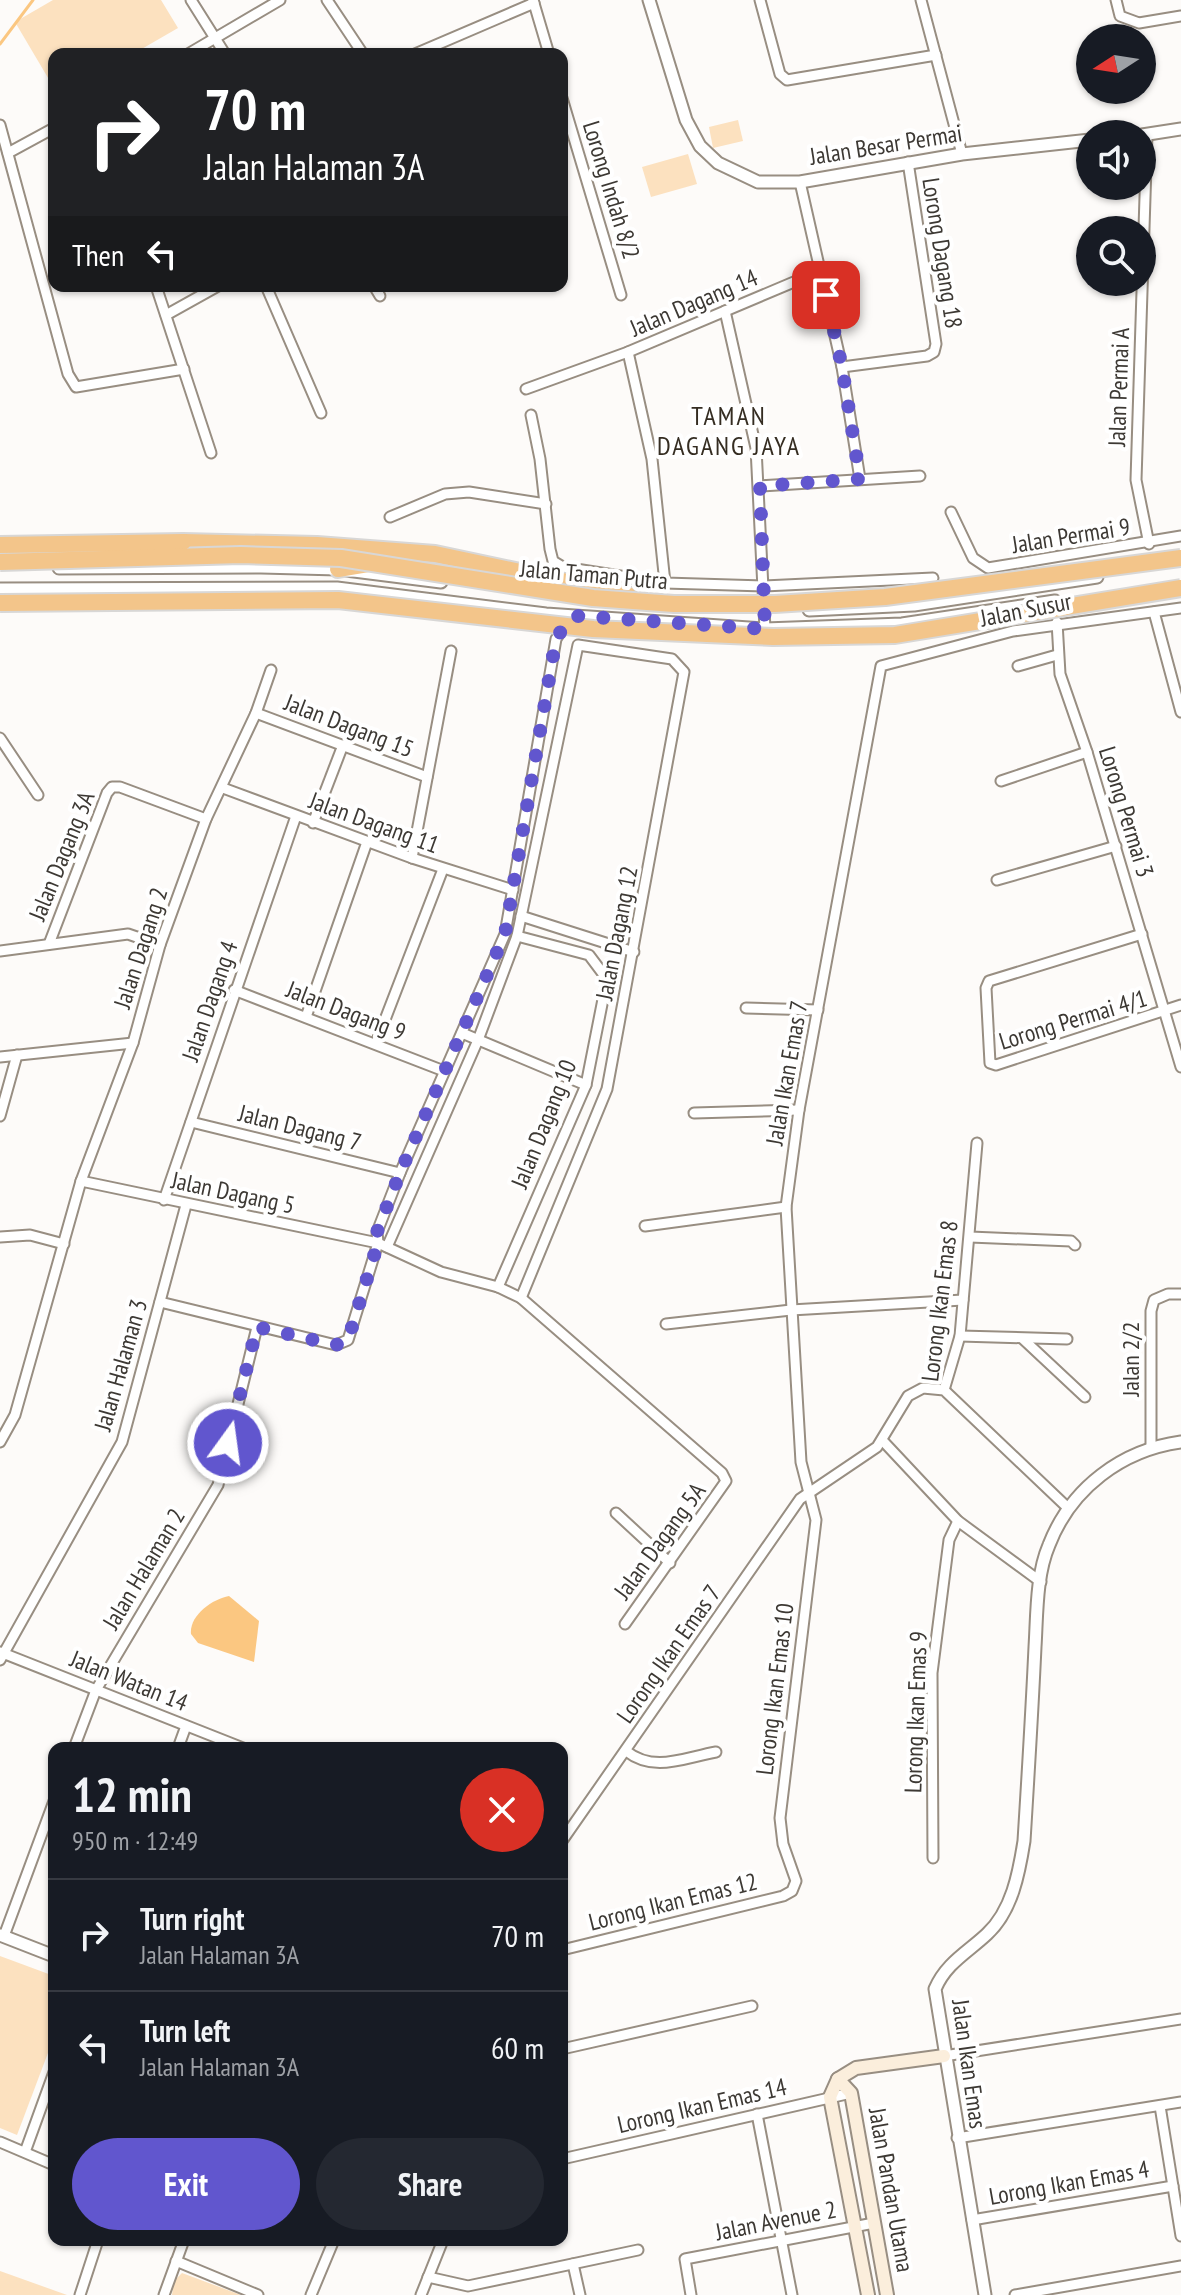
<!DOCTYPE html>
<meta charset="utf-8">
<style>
:root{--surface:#171b24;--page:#242831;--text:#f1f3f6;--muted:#9ea1a6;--line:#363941;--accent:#6156ce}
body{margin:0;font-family:"PT Sans Narrow",sans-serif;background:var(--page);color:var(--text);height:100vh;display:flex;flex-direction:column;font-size:30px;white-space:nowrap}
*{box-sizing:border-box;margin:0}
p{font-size:26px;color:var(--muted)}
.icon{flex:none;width:44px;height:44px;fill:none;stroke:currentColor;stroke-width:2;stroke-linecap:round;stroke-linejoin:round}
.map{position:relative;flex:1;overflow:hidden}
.details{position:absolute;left:48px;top:1742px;width:520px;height:504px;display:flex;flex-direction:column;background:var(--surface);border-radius:16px;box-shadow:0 2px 6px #0004}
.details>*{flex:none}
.banner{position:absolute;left:48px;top:48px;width:520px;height:244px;border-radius:16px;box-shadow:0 2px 6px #0004;background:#202124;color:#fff;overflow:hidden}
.needle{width:52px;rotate:258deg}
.buttons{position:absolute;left:1076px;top:24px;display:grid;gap:16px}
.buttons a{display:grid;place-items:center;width:80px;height:80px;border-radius:50%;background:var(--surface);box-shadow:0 2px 6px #0004;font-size:40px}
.pin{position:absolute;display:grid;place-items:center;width:68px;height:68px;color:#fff;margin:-34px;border-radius:16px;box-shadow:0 4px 12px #0006}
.me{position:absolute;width:88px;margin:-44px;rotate:14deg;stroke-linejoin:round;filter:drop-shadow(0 0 6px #0008)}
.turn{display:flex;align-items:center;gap:28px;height:168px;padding:0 24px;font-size:36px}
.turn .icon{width:104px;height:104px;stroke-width:2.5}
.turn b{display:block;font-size:56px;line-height:68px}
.then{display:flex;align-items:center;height:76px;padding:0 24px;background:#0003;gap:16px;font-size:30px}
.round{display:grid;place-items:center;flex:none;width:84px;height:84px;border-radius:42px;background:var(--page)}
.overview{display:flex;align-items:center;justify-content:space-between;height:136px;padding:0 24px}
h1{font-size:48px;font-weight:700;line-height:60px}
.action{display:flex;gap:16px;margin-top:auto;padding:16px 24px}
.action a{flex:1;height:92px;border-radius:48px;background:var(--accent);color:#fff;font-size:32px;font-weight:700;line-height:92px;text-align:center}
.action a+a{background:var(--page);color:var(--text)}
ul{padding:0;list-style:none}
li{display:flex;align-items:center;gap:24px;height:112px;padding:0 24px;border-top:2px solid var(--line)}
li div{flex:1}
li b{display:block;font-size:30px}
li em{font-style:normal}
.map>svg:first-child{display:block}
</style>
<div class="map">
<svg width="1181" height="2295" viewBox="0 0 1181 2295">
<rect width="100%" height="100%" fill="#fdfbf9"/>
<g fill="#fce1bf">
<path d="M53,0H161L178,28L133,54H54V88L15,22Z"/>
<path d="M738,120L743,141L713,148L709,127Z"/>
<path d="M688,154L697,184L651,197L642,167Z"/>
<path d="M0,1956L54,1976V2037L17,2135L0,2128Z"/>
<path d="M0,2271L67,2295H0Z"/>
<path d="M182,2273L241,2295H172L174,2281Z"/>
</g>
<path fill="#fbc781" d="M229,1596L259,1621L254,1662L198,1643L191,1634C189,1616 212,1599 229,1596Z"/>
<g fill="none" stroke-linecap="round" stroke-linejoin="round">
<path stroke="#fbc781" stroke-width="3" d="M0,44L33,0"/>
<defs>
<g id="minor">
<path d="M191,0L225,54"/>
<path d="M327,0L363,54"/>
<path d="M533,0L549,54"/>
<path d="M760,0L780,74L787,80L936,55"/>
<path d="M921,0L962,154"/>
<path d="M1116,0L1120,16L1139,23L1181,16"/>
<path d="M188,54L280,0"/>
<path d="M415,54L534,3"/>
<path d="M562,98L621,295"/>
<path d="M0,125L68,374L76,387L184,369"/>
<path d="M1147,134L1136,480L1149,544"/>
<path d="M8,153L54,128"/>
<path d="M800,182L842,367L860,479"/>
<path d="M156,286L211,453"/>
<path d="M266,286L321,413"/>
<path d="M374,286L380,296"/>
<path d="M725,311L756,448L765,629"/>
<path d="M166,315L218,286"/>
<path d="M628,352L652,459L665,583"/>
<path d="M842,367L927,356L934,352L936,344L908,162"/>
<path d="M526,389L628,352L820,271"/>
<path d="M531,415L540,459L550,549L553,561L563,567L665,583L764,586L933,578"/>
<path d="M760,486L920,476"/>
<path d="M951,512L973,558L988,568L1181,536"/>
<path d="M390,517L445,494L469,492L546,504"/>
<path d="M1154,612L1181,712"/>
<path d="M1057,622L1060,674L1087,752L1181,1067"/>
<path d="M1018,666L1057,655"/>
<path d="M256,713L427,777"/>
<path d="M0,738L38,795"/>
<path d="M1001,781L1087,752"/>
<path d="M223,788L412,858L513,890"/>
<path d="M313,823L343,745"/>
<path d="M412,858L451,651"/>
<path d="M997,880L1116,846"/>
<path d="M521,916L634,952"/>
<path d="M1142,934L989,981L986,988L990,1063L996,1065L1181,1005"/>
<path d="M49,944L107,793L112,787H120L206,819"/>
<path d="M0,951L128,934L160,945"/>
<path d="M234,990L444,1071"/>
<path d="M746,1008L818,1010"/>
<path d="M306,1017L367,842"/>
<path d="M462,1033L586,1085"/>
<path d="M376,1043L443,869"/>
<path d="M0,1057L133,1043"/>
<path d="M694,1113L799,1110"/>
<path d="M0,1116L17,1055"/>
<path d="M191,1122L400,1173"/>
<path d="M81,1181L378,1243L441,1272L498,1287L521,1298L722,1473L726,1481L625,1624"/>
<path d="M164,1200L296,816"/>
<path d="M645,1226L786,1207"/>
<path d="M0,1237L30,1235L64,1244"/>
<path d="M970,1237L1071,1241L1075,1245"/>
<path d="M387,1247L478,1040L517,936L578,645L672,659L684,672L607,1089L521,1298"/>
<path d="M498,1287L586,1085L607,979L589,955L517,936"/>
<path d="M160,1302L336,1345L348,1340L378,1243L377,1232L400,1173L505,934L556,639L565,625"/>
<path d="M666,1324L791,1310L963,1300"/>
<path d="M960,1336L1067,1339"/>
<path d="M1023,1339L1085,1397"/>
<path d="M944,1390L960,1336L977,1143"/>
<path d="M882,1440L958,1521L1041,1582"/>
<path d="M0,1442L15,1415L81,1181L133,1043L160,945L206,819L256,713L271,670"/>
<path d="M1151,1446V1311L1154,1300L1168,1294H1181"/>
<path d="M616,1513L670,1563"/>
<path d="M0,1652L243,1748"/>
<path d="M0,1660L122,1442L186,1205"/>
<path d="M74,1748L96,1690L218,1485L257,1327"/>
<path d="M178,1748L186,1726"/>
<path d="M626,1751C654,1773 683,1758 716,1752"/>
<path d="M562,1841L800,1499L877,1447L908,1396L923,1388L944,1390L1068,1508"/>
<path d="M933,1858L932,1673L949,1540L958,1521"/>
<path d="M4,1936L54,1801"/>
<path d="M562,1950L783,1896L792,1891L796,1881L783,1844L780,1818L816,1520L801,1462L786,1207L799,1110L881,666L1013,631L1181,608"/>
<path d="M562,2049L752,2006"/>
<path d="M944,2056L1181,2019"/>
<path d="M1160,2106L1181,2236"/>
<path d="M757,2114L792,2295"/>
<path d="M957,2138L1181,2102"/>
<path d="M0,2142L54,2165"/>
<path d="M25,2152L54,2072"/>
<path d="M562,2159L851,2093"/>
<path d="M972,2220L1173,2186"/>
<path d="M176,2261L258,2295"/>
<path d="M573,2264L580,2295"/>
<path d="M428,2277L468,2286L638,2250"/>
<path d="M80,2295L98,2240"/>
<path d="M164,2295L184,2240"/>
<path d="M311,2295L334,2240"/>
<path d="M421,2295L443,2240"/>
<path d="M691,2295L685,2259L874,2223"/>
<path d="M1015,2295L1181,2266"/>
</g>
<g id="tertiary">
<path d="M649,0L686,120L700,146L718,163L758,182H800L962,154L1090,140"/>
<path d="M1142,135L1181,129"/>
<path d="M59,568L261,567L338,569L441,582"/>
<path d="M0,589L337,588L546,614L765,629L902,624L1055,601"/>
<path d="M809,610L914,605L1097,577"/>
<path d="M0,1935L54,1956"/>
<path d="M985,2295L935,1989C946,1963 968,1952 987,1934C1012,1911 1019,1873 1024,1841C1028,1777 1032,1712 1035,1647C1037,1615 1036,1575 1049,1545C1071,1488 1122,1450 1181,1442"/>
</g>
<g id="secondary">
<path d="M838,2079L851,2093L887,2295"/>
<path d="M868,2295L830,2097L838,2079L856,2068L944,2056"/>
</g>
<g id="motorway">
<path d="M183,542L317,545L435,554L628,595"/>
<path d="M338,569L368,564"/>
</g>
</defs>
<use href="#minor" stroke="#988e82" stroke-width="13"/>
<use href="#tertiary" stroke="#988e82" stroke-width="15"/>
<use href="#secondary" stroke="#988e82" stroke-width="16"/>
<use href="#motorway" stroke="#d8d7d6" stroke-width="20"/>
<use href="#minor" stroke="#fff" stroke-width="9"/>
<use href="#tertiary" stroke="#fff" stroke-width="11"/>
<use href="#secondary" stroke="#fbeedc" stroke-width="12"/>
<use href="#motorway" stroke="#f3c58a" stroke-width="16"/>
<defs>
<g id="motorway-bridge">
<path d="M0,545L183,542"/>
<path d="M0,562L241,555L341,558L593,598L674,604H775L885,597L1181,558"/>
<path d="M0,603L338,600L593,629L773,637L895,635L1181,588"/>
</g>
</defs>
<use href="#motorway-bridge" stroke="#d8d7d6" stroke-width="20" stroke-linecap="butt"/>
<use href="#motorway-bridge" stroke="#f3c58a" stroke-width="16"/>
</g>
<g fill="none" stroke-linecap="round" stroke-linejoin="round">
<path stroke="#6156ce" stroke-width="14" stroke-dasharray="0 25.2" d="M228,1443L257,1327L336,1345L348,1340L378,1243L377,1232L400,1173L505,934L556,639L565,625L577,616L765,629L760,486L860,479L842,367L826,295"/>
</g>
<g text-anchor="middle" stroke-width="8" stroke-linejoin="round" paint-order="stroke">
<g font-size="24" fill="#3d3934" stroke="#fff">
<text transform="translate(886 145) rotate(-9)" y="8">Jalan Besar Permai</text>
<text transform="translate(611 190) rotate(73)" y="8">Lorong Indah 8/2</text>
<text transform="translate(942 253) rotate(81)" y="8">Lorong Dagang 18</text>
<text transform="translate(694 303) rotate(-23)" y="8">Jalan Dagang 14</text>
<text transform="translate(1119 387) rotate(-88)" y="8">Jalan Permai A</text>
<text transform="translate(1071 536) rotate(-9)" y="8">Jalan Permai 9</text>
<text transform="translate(594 575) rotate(5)" y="8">Jalan Taman Putra</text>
<text transform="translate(1026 610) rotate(-11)" y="8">Jalan Susur</text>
<text transform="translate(349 726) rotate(21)" y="8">Jalan Dagang 15</text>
<text transform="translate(1126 812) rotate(73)" y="8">Lorong Permai 3</text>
<text transform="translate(374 823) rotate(20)" y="8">Jalan Dagang 11</text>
<text transform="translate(62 856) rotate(-68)" y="8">Jalan Dagang 3A</text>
<text transform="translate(617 933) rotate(-79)" y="8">Jalan Dagang 12</text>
<text transform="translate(141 948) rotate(-72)" y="8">Jalan Dagang 2</text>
<text transform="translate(210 1001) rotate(-71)" y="8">Jalan Dagang 4</text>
<text transform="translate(346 1011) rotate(21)" y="8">Jalan Dagang 9</text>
<text transform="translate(1073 1020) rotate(-17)" y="8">Lorong Permai 4/1</text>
<text transform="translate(787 1073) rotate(-80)" y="8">Jalan Ikan Emas 7</text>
<text transform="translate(544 1124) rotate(-68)" y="8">Jalan Dagang 10</text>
<text transform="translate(300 1128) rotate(14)" y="8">Jalan Dagang 7</text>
<text transform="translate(233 1193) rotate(12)" y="8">Jalan Dagang 5</text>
<text transform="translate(940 1301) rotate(-83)" y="8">Lorong Ikan Emas 8</text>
<text transform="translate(1131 1359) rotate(-90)" y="8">Jalan 2/2</text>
<text transform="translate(121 1365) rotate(-74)" y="8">Jalan Halaman 3</text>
<text transform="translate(660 1541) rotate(-54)" y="8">Jalan Dagang 5A</text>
<text transform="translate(144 1569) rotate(-59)" y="8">Jalan Halaman 2</text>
<text transform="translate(669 1654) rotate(-55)" y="8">Lorong Ikan Emas 7</text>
<text transform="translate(129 1681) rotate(22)" y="8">Jalan Watan 14</text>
<text transform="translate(775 1689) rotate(-83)" y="8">Lorong Ikan Emas 10</text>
<text transform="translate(916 1712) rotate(-88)" y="8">Lorong Ikan Emas 9</text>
<text transform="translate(673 1902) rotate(-14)" y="8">Lorong Ikan Emas 12</text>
<text transform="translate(969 2064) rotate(82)" y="8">Jalan Ikan Emas</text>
<text transform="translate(702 2106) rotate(-13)" y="8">Lorong Ikan Emas 14</text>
<text transform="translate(1069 2183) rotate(-10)" y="8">Lorong Ikan Emas 4</text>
<text transform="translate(891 2190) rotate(80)" y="8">Jalan Pandan Utama</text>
<text transform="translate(776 2221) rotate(-11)" y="8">Jalan Avenue 2</text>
</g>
<g font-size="26" letter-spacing="2" fill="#352d22" stroke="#fff">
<text x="729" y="425">TAMAN<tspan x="729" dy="30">DAGANG JAYA</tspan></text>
</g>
</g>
</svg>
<div class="buttons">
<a><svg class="needle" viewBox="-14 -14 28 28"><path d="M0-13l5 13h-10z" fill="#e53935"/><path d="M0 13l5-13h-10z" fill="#9ea1a6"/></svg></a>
<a><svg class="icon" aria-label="sound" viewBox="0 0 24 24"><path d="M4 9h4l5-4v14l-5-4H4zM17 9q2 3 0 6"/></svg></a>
<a><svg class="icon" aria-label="search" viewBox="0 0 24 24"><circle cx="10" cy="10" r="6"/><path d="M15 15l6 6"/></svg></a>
</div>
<div class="pin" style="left:826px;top:295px;background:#d93025"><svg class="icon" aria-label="arrive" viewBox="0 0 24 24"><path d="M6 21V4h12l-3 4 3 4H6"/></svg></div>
<svg class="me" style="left:228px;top:1443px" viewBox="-20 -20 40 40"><circle r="17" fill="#6156ce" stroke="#fff" stroke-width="3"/><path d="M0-11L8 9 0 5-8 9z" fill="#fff"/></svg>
<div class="banner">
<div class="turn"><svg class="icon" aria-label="right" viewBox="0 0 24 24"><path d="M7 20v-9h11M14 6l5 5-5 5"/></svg><div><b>70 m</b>Jalan Halaman 3A</div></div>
<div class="then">Then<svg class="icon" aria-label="left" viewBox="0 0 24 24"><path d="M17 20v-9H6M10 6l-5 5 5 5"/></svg></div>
</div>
<section class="details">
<div class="overview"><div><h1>12 min</h1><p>950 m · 12:49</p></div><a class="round" style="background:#d93025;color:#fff"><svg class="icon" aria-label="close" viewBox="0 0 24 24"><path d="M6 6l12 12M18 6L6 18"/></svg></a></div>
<ul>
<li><svg class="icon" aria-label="right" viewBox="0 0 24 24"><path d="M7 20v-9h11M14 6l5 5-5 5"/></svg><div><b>Turn right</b><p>Jalan Halaman 3A</p></div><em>70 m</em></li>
<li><svg class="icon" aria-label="left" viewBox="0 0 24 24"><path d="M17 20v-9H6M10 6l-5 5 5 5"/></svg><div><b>Turn left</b><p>Jalan Halaman 3A</p></div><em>60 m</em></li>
</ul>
<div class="action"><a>Exit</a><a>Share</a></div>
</section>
</div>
